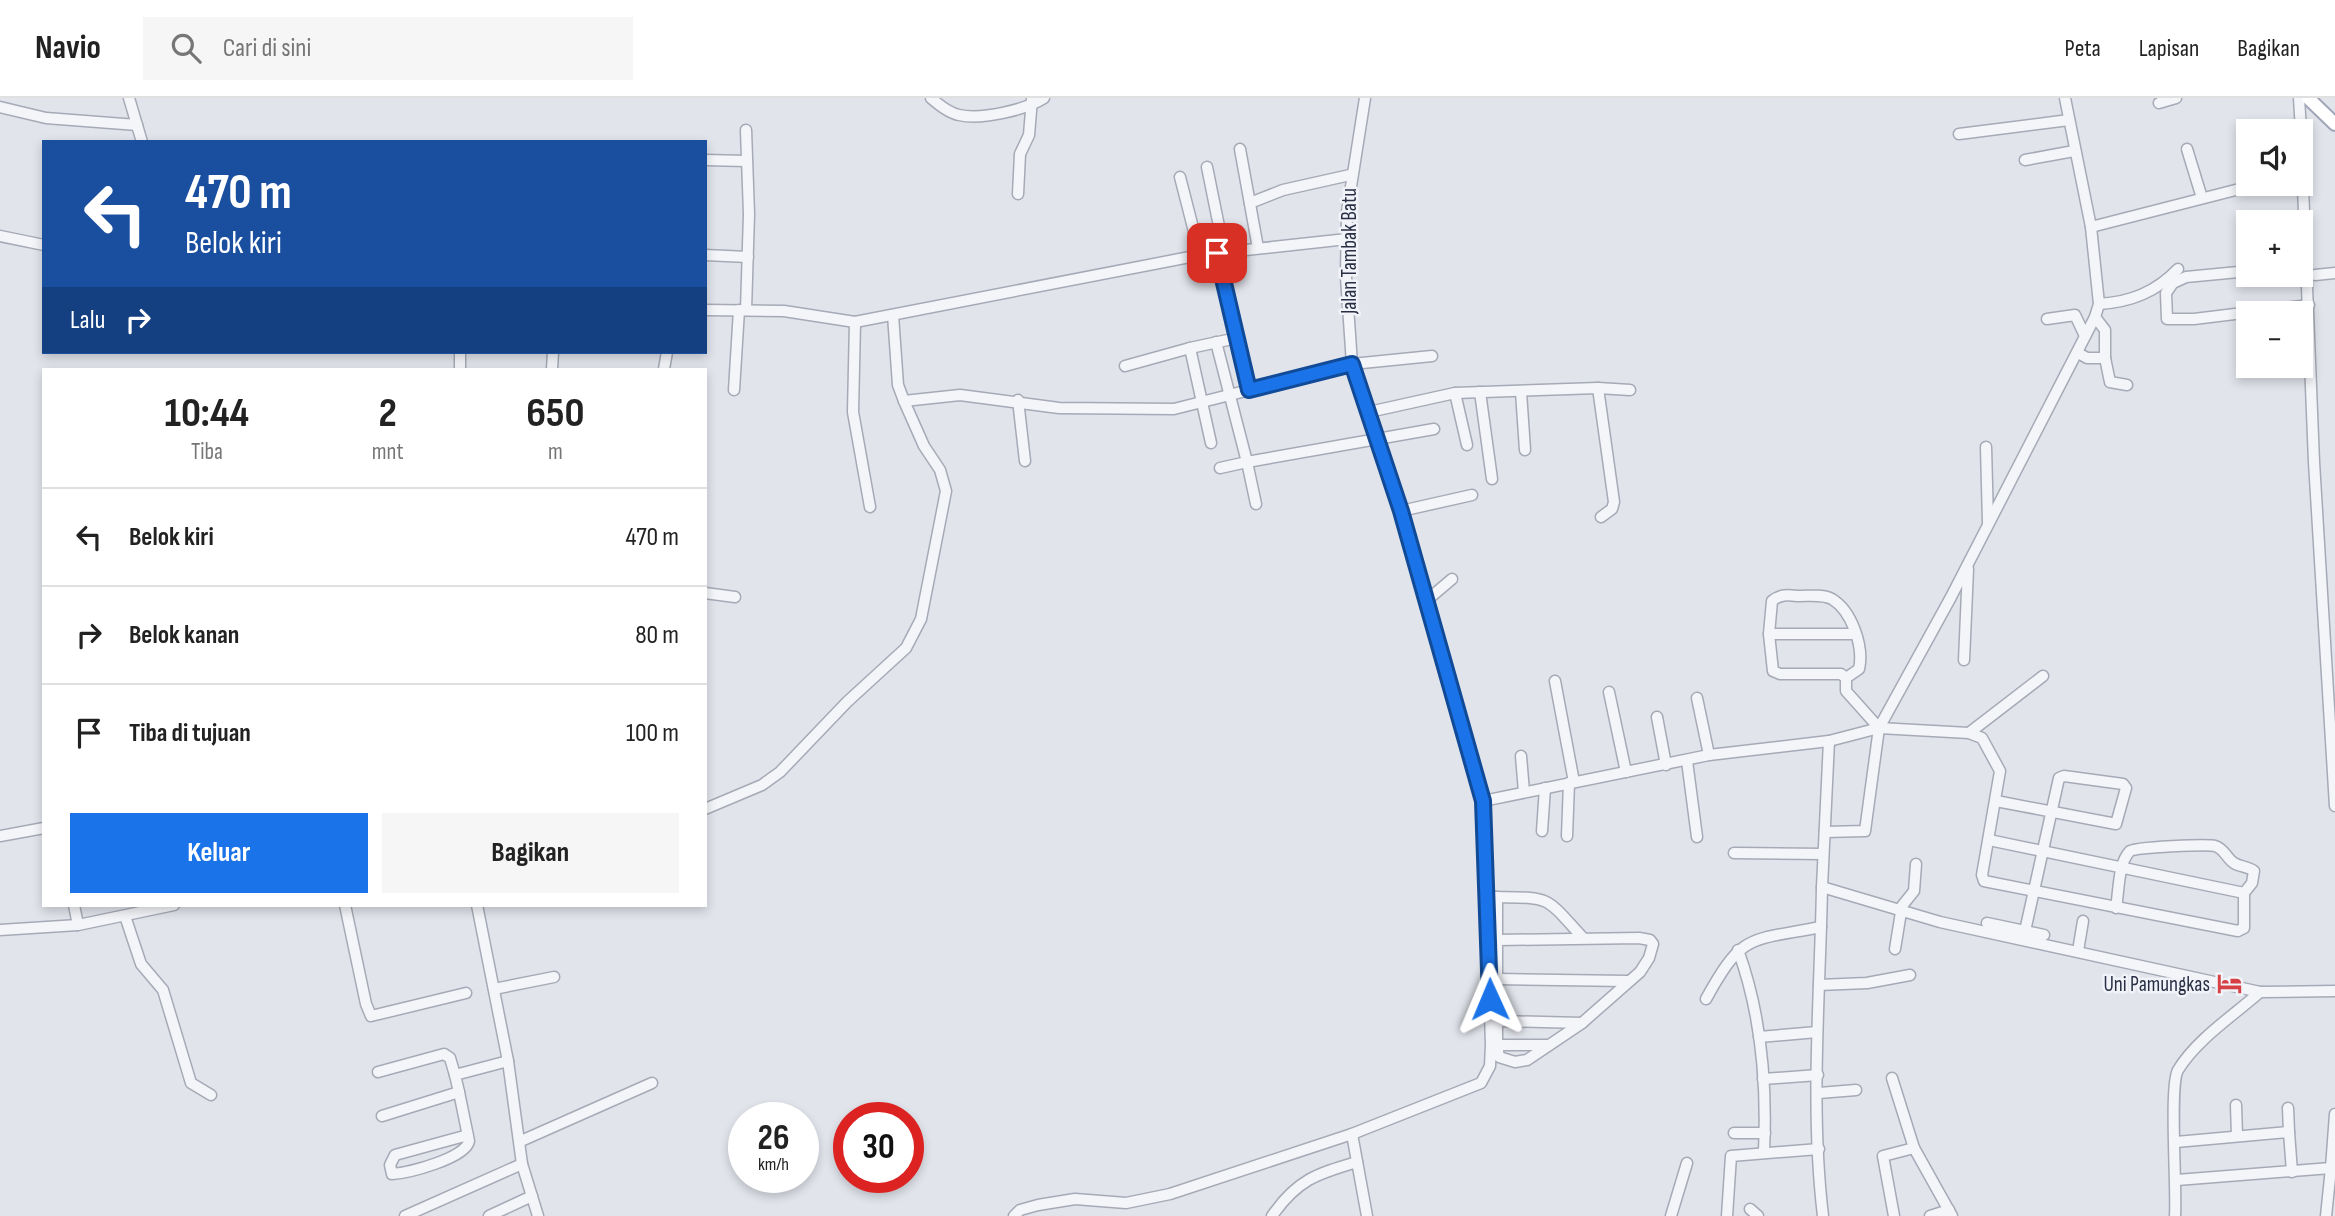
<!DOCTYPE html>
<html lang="id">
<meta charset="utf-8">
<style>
:root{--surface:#fff;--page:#f6f6f6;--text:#222;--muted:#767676;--line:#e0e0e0;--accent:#1a73e8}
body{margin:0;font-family:"Sofia Sans Condensed",sans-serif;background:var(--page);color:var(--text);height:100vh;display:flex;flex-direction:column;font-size:26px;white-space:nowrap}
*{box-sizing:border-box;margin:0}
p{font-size:23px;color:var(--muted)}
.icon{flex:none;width:38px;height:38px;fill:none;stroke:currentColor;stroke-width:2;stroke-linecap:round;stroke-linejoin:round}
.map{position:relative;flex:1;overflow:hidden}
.panel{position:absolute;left:42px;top:270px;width:665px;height:539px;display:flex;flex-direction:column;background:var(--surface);border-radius:0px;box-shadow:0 4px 10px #0003}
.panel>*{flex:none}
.top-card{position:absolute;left:42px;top:42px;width:665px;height:214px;border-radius:0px;box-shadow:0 4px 10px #0003;background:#1a4fa0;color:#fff;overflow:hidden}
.controls{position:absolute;left:2236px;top:21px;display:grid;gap:14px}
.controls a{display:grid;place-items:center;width:77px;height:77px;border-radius:0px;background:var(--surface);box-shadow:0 4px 10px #0003;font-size:35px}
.speed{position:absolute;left:728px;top:1004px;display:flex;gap:14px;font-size:35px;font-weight:700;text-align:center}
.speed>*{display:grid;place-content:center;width:91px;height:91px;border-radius:50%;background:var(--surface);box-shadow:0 4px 10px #0003;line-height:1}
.speed small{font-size:18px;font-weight:400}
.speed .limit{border:10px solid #d22;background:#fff;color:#111}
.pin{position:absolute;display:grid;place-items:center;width:60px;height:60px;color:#fff;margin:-30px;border-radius:14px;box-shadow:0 4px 10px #0006}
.me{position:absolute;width:77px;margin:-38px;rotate:359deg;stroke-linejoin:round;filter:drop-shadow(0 0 5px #0008)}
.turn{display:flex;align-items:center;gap:24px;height:147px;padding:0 28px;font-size:32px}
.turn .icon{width:91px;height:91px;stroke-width:2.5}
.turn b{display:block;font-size:49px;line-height:60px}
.then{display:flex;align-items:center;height:66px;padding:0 28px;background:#0003;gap:14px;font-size:26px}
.eta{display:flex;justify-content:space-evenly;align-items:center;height:119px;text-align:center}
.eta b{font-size:42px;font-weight:700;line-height:49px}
.primary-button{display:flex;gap:14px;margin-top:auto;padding:14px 28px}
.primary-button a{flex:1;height:80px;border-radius:0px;background:var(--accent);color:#fff;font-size:28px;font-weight:700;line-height:80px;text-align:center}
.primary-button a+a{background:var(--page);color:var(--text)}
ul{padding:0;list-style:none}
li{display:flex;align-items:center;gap:21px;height:98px;padding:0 28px;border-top:2px solid var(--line)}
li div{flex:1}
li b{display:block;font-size:26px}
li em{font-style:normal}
header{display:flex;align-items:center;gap:42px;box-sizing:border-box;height:98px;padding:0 35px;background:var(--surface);border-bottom:2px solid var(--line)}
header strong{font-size:33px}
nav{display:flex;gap:38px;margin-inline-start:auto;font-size:24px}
.search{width:490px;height:63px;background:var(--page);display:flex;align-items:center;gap:18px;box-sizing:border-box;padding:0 24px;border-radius:0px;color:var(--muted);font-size:26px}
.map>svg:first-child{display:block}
</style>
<header>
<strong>Navio</strong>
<div class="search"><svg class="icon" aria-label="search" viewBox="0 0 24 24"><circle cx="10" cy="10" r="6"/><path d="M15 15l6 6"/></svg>Cari di sini</div>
<nav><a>Peta</a><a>Lapisan</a><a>Bagikan</a></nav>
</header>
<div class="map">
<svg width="2335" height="1118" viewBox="0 0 2335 1118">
<rect width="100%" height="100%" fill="#e1e4eb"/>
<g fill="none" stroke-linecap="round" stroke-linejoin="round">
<defs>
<g id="minor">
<path d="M129,0L142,44"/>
<path d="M931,0C939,7 949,15 959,17C982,22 1025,12 1044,0"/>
<path d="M1365,0L1347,114L1346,179L1352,266L1401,413L1483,703L1491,947L1490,968L1481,985L1352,1036L1367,1118"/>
<path d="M2299,0L2301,33"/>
<path d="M2159,5L2176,0"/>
<path d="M0,9L46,20L137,27"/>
<path d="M746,32L749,116L746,212"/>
<path d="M1959,36L2069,22"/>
<path d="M2301,39L2314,364L2335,708"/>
<path d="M1240,51L1258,150"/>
<path d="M2187,51L2202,100"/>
<path d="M705,62L746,63"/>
<path d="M2025,62L2074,53"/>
<path d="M1207,69L1224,153"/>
<path d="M1180,79L1200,157"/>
<path d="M1018,96L1020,56L1029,37L1032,1"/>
<path d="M1250,105L1283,92L1350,77"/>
<path d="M2091,129L2259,86"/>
<path d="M0,138L44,147"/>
<path d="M1217,155L1249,292"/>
<path d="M705,157L748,159"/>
<path d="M2249,173L2186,179L2173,185L2166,195L2167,221H2194L2309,207"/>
<path d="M2315,177L2335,175"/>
<path d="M2099,206C2131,204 2156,194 2178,171"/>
<path d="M705,212L784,213L855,224L1200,157L1347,141"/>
<path d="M893,217L898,287L904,303L960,297L1059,310L1174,311L1352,266L1432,258"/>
<path d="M2047,221L2075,217L2085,238"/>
<path d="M855,224L853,314L870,409"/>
<path d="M1216,244L1247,364L1434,331"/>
<path d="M1190,250L1237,240"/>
<path d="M2078,255L2087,260H2105V232L2095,219"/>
<path d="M2105,260L2110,284L2127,287"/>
<path d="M1125,268L1190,250L1211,345"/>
<path d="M460,271V254"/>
<path d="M552,271L553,254"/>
<path d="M664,271L667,254"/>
<path d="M1598,290L1630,292"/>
<path d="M734,292L739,212"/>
<path d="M1480,294L1492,381"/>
<path d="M1521,294L1525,352"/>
<path d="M1455,295L1467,347"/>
<path d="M1018,302L1025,363"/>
<path d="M1369,314L1455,295L1598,290L1614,404L1612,411L1601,419"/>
<path d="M1986,349L1988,425"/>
<path d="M1220,370L1247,364L1256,406"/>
<path d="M1401,413L1472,397"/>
<path d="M705,495L735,499"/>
<path d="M1426,503L1452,481"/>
<path d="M1769,536H1855"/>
<path d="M1964,562L1968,471"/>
<path d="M1846,580L1859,571C1864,549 1852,513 1832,501C1823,496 1808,498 1798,498C1788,497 1780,496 1772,503L1769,536L1773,573L1780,576H1841L1846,580V593L1879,630L1969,635L1982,640L2000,673L1982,777L1984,783L2238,833L2244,830V795L2252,785L2254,773C2247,768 2240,769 2234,765C2226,760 2225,751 2215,748C2209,746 2134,749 2130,753C2118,765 2119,793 2116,810"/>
<path d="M1555,583L1574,684"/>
<path d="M1609,594L1626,674"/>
<path d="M1697,600L1709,657"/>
<path d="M1657,619L1666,667"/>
<path d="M1969,635L2043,578"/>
<path d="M1829,643L1822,789L1940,824L2260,894L2335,893"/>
<path d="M1521,658L1524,694"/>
<path d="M1687,663L1697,739"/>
<path d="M1483,703L1709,657L1829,643L1879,630L1951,499L2095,219L2099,206L2091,129L2065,0"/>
<path d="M1996,703L2116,726L2126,690L2123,686L2064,678L2059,680L2025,833"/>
<path d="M705,711L762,687L780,674L847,604L906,550L921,521L946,393L940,372L924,348L904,303"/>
<path d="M1542,733L1545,690"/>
<path d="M1825,734L1865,733L1879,630"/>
<path d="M0,738L44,730"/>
<path d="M1567,738L1569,685"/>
<path d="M1989,742L2244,795"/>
<path d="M1734,755L1823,756"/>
<path d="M1822,789C1820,898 1810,1010 1823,1118"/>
<path d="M1492,799C1552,800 1543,796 1583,840"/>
<path d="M1497,799V947L1499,959L1515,964L1527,962L1582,925L1640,874L1649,860L1653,846L1650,842L1639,840L1498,842"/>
<path d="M74,807L78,827"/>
<path d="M345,807L366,906L371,918L466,895"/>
<path d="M477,807L508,963L522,1066L538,1118"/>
<path d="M125,818L141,866L163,892L191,985L211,997"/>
<path d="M1987,825L2044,837"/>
<path d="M0,832L78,827L174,807"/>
<path d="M1895,851L1902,808L1914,793L1916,766"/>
<path d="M1738,852C1761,915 1767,986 1764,1053"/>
<path d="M2078,853L2083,823"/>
<path d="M1497,881L1627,883"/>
<path d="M1819,887L1867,885L1910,877"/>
<path d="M494,891L554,879"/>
<path d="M1706,901C1743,834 1749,843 1821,829"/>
<path d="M1498,923L1582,925"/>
<path d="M1759,939L1817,934"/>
<path d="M1497,947H1549"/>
<path d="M378,974L444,956L450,960L455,977"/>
<path d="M1892,980L1914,1050"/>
<path d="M1763,981L1818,977"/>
<path d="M459,994L469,1043C466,1060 409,1075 392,1076L390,1067L395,1057L468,1037"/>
<path d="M1819,995L1856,992"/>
<path d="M2236,1007L2237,1038"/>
<path d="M2288,1010L2289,1034"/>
<path d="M382,1018L459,994L455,977L508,963"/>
<path d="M1734,1035H1765"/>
<path d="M521,1043L652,985"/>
<path d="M2176,1044L2289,1034L2292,1074"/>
<path d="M2331,1070L2335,1016"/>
<path d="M2177,1082L2331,1070L2326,1118"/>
<path d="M1750,1111L1758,1118"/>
<path d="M405,1118L522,1066"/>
<path d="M489,1118L532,1098"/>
<path d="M1014,1118L1020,1112L1038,1107L1075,1101L1126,1105L1170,1096L1352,1036"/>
<path d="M1272,1118C1297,1082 1316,1076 1357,1064"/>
<path d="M1671,1118L1687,1065"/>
<path d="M1727,1118L1731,1058L1819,1051"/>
<path d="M1894,1118L1883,1058L1914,1050L1952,1118"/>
<path d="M1930,1118L1949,1112"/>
<path d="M2175,1118C2177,1092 2169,987 2178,972C2197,941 2233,918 2260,894"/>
</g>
<path id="major" d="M2308,0L2335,26"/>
</defs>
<use href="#minor" stroke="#a6aab6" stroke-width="13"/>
<use href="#major" stroke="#a0a6b7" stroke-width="16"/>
<use href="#minor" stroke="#f4f5f9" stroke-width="10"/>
<use href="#major" stroke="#fff" stroke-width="12"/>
</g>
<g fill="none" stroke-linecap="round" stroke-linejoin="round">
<defs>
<path id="route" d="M1217,155L1249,292L1352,266L1401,413L1483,703L1490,901"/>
</defs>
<use href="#route" stroke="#114b97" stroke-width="18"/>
<use href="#route" stroke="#1a73e8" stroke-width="12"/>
</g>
<defs>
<symbol id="hotel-bare" viewBox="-9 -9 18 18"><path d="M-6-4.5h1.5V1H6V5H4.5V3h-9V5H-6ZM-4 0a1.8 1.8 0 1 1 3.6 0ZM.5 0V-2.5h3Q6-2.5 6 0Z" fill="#d64044" stroke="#f1f3f8" stroke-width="2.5" paint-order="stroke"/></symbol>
</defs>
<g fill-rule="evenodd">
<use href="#hotel-bare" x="2212" y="868" width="35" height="35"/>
</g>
<g text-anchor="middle" stroke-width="5" stroke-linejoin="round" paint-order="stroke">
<g font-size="21" fill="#282f44" stroke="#f1f3f8">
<text transform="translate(1349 153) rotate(-90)" y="7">Jalan Tambak Batu</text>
</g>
<g font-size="21" fill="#282f44" stroke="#f1f3f8" text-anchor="end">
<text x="2210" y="893">Uni Pamungkas</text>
</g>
</g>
</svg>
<div class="controls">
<a><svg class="icon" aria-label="sound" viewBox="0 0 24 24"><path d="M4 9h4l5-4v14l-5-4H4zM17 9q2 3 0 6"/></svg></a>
<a>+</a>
<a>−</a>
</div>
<div class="speed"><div>26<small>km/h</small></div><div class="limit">30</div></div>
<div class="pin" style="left:1217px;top:155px;background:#d93025"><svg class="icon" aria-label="arrive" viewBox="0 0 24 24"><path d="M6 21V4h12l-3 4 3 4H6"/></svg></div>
<svg class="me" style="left:1490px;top:901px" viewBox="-20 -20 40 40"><path d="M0-17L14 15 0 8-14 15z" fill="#1a73e8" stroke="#fff" stroke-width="4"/></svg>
<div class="top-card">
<div class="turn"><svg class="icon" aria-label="left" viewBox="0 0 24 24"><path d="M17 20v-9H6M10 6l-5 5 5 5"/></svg><div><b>470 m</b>Belok kiri</div></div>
<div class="then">Lalu<svg class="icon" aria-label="right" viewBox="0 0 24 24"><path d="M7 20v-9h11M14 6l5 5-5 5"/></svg></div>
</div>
<section class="panel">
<div class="eta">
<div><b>10:44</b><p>Tiba</p></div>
<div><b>2</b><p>mnt</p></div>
<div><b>650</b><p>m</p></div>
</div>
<ul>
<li><svg class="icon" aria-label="left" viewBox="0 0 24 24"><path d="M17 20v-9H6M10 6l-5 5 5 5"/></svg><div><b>Belok kiri</b></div><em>470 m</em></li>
<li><svg class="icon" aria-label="right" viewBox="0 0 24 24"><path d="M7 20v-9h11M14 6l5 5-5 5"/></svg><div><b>Belok kanan</b></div><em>80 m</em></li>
<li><svg class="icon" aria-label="arrive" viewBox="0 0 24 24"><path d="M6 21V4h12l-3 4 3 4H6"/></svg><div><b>Tiba di tujuan</b></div><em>100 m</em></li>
</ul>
<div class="primary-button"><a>Keluar</a><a>Bagikan</a></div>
</section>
</div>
